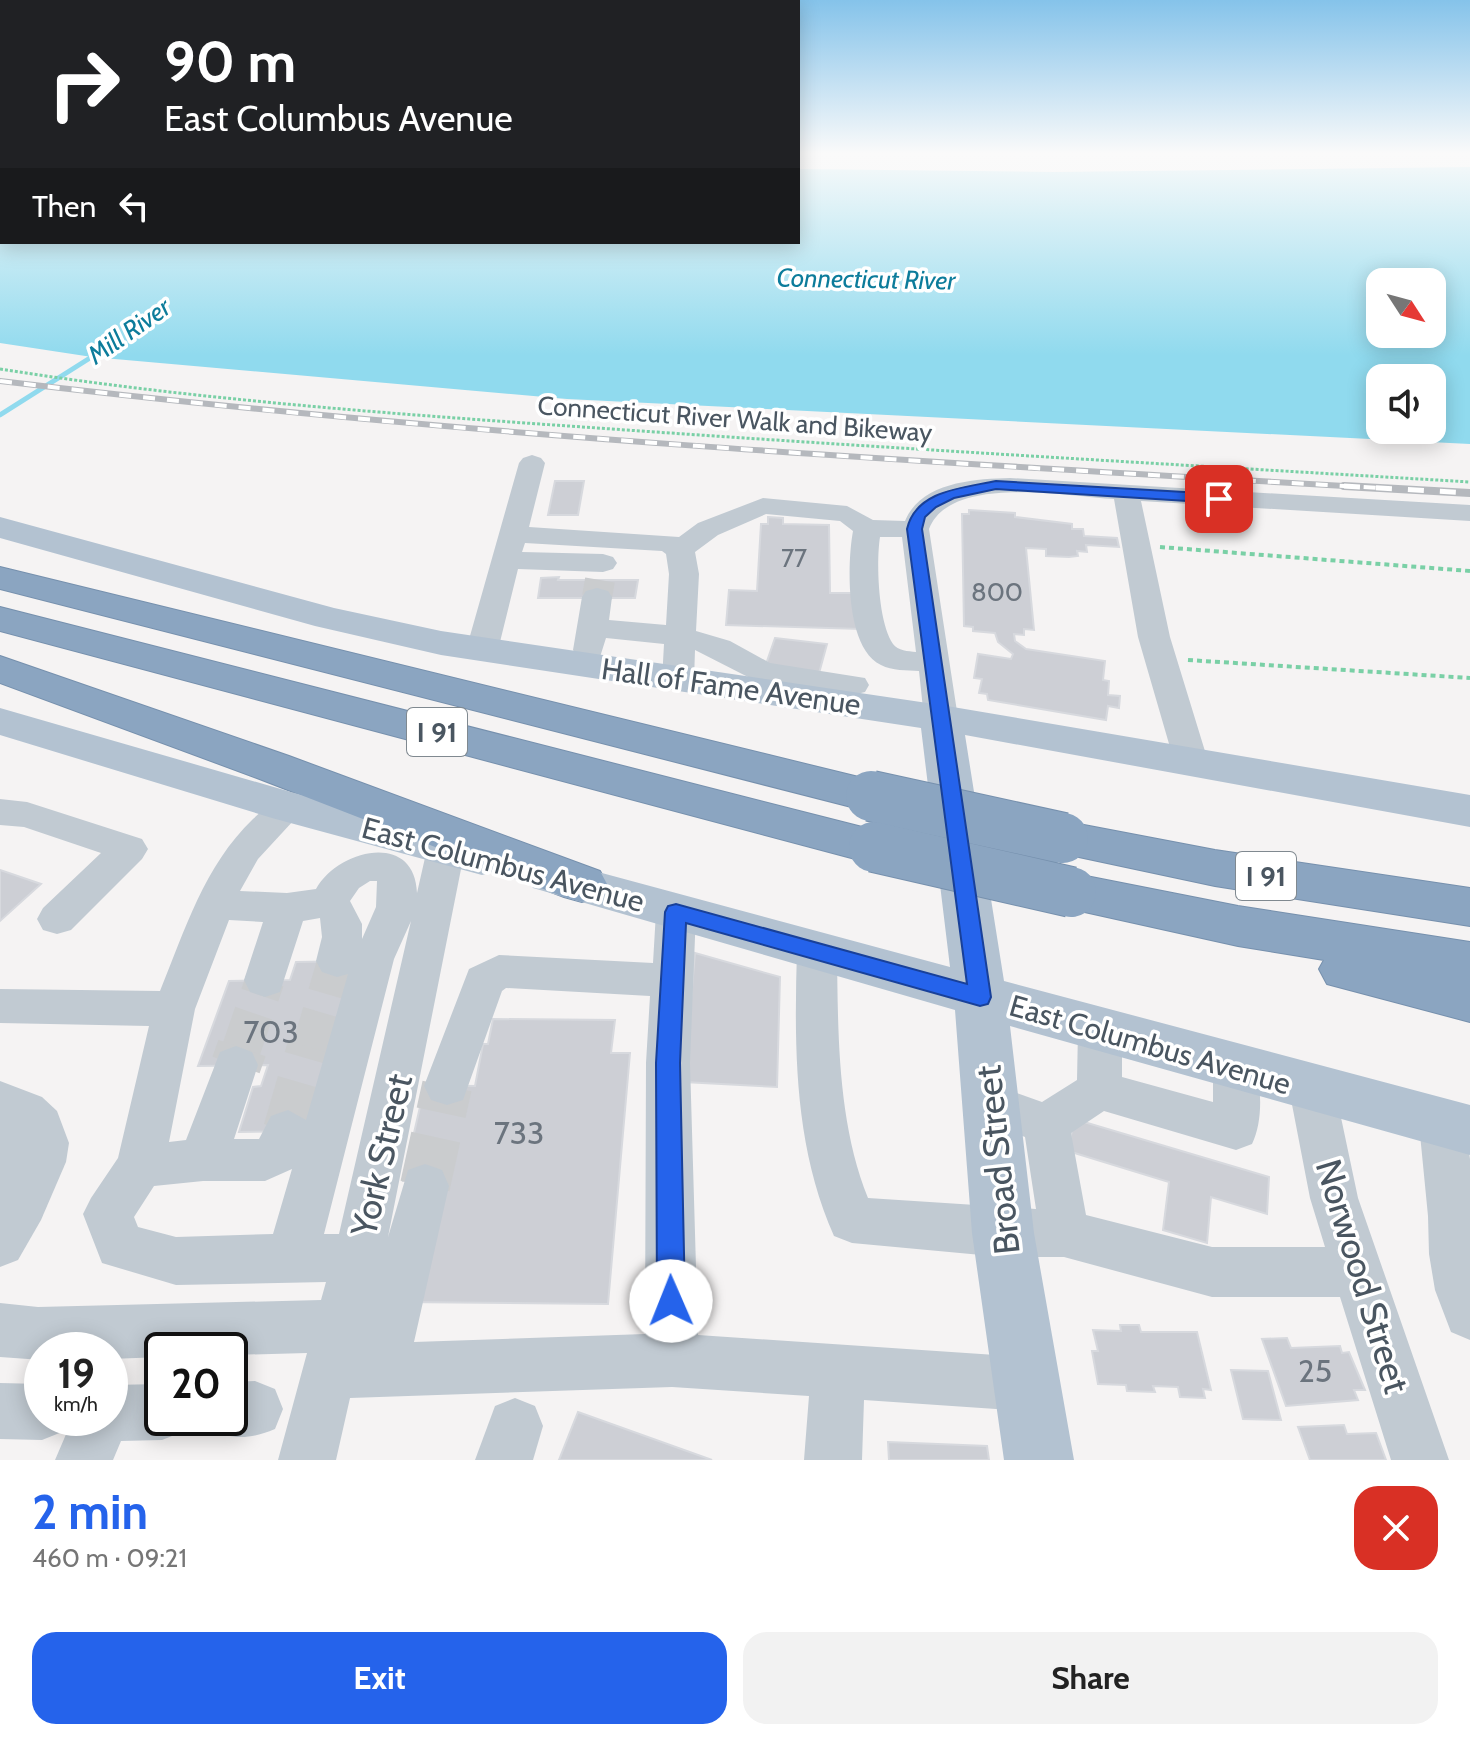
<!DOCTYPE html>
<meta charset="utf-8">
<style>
:root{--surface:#fff;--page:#f2f2f2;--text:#222;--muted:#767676;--accent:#2563eb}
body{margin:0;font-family:Cabin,sans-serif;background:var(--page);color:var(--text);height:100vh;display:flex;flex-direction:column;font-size:30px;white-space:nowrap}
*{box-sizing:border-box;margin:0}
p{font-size:26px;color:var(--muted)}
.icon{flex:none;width:44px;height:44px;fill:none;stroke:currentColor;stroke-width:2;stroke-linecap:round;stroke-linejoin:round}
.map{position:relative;height:1460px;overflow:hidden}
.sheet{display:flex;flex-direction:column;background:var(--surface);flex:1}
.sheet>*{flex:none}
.banner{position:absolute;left:0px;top:0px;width:800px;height:244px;box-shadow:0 4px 20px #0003;background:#202124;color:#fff;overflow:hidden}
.needle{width:52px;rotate:126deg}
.tools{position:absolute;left:1366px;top:268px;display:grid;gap:16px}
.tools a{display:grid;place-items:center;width:80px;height:80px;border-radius:16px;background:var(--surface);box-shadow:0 4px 20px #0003;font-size:40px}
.speed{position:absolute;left:24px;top:1332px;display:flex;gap:16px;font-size:40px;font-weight:700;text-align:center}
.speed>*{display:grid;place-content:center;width:104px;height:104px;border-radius:50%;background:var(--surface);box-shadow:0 4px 20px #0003;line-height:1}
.speed small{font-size:20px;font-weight:400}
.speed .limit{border:4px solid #111;border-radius:12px;background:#fff;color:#111}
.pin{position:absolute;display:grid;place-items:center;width:68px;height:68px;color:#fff;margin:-34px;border-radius:16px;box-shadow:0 4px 12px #0006}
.me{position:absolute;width:88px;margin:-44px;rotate:359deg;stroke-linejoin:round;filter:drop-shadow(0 0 6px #0008)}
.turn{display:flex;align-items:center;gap:28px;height:168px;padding:0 32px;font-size:36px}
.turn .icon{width:104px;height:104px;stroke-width:2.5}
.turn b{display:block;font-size:56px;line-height:68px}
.then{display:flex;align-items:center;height:76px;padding:0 32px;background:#0003;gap:16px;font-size:30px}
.round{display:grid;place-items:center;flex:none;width:84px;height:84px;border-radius:24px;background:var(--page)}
.overview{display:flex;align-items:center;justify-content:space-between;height:136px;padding:0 32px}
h1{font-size:48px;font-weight:700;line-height:60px;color:var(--accent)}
.primary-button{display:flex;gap:16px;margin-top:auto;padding:16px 32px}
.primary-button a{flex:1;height:92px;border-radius:24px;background:var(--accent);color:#fff;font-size:32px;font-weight:700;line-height:92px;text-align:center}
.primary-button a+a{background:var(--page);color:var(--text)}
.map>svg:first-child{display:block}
</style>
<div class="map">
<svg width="1470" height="1460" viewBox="0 0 1470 1460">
<rect width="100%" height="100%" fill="#f5f3f3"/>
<path fill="#90daee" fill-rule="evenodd" d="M0,152L2,242H798V169L1054,172L1470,167V444L567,399L92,357L0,343ZM1380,282H1432V334H1380ZM1380,378H1432V430H1380Z"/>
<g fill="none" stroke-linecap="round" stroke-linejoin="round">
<path stroke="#90daee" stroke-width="5" d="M0,415L101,351"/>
</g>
<g fill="#cdcfd5" stroke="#d7d9de" stroke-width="2">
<path d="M555,481H584L578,515H548Z"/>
<path d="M969,510L1015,513V517L1072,524V529H1083L1084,536L1117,538L1119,547L1086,545L1087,552L1077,551L1078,556L1069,557L1046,556V549L1026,548L1034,630L1024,629V635L1014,634L1015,641L1026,649L1105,661L1103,680L1109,681L1108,695L1120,696L1119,708L1108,706L1106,720L988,700L987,694L979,693L982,679L974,678L978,654L1011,659L1013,654L998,642L995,633L973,631V627L964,626L962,514H969Z"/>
<path d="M768,517L783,518V524L829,525L830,593H859L861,629L726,625L729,590L757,591L761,524H768Z"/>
<path d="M559,577L558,580H638L635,598H538L541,578Z"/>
<path d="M775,638L827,644L818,677L764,670Z"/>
<path d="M0,870L41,884L0,921Z"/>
<path d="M695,953L780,977L777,1087L684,1082Z"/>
<path d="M357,961L305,1131L239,1132L253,1087L261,1086L268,1065L198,1066L229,981L290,980L296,962Z"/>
<path d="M493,1019L615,1020L611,1053H630L608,1304L401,1302L426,1181H403L425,1085L475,1086L483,1044H488Z"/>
<path d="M1074,1119L1269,1177L1267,1214L1211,1197L1207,1243L1163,1230L1169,1182L1068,1151Z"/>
<path d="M1120,1325H1139L1141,1332H1197L1211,1390L1203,1389L1205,1398L1180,1397L1178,1387L1153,1386L1155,1392L1127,1391L1126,1385L1098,1384L1092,1351H1098L1093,1330L1121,1331Z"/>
<path d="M1287,1338L1291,1348L1340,1346L1342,1353L1349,1352L1365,1390H1354L1358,1400L1286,1406L1262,1339Z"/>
<path d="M1231,1370L1268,1371L1281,1420L1243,1419Z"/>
<path d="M578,1412L712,1460H559Z"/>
<path d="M1344,1425L1347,1434L1376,1433L1386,1460H1310L1298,1427Z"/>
<path d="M888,1442L987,1446L989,1460H889Z"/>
</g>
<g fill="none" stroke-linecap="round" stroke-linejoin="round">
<path stroke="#caccce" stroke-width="30" stroke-dasharray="30 15" stroke-linecap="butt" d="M597,597L600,580"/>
<g stroke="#caccce" stroke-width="39" stroke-dasharray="39 19" stroke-linecap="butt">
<path d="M241,1050L265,980"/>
<path d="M311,1050L337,961"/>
</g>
<g stroke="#caccce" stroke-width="50" stroke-dasharray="50 25" stroke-linecap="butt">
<path d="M236,1065L242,1048"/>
<path d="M288,1131L312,1048"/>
<path d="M425,1186L447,1086"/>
</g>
<defs>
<g id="highway">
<path d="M0,567L871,780L888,785L894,796L888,807L871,812L0,589Z"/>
<path d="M0,607L874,830L891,835L898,847L891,859L874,864L0,631Z"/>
<path d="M0,656L289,756L600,871L607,884L600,897L582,902L564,897L257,778L0,683Z"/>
<path d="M1063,821L1215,850L1470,888V926L1215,886L1046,850L1039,838L1046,826Z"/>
<path d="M1071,873L1238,906L1470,942V1022L1327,984L1319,969L1324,960L1238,946L1053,905L1046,892L1053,879Z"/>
</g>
</defs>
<use href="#highway" stroke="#7690ad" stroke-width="2"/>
<path stroke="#7ad0a6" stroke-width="3" stroke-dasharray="3 2" stroke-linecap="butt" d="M0,369C202,401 408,415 612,429C898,449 1184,465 1470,482"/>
<g stroke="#7ad0a6" stroke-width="4" stroke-dasharray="5 4" stroke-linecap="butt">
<path d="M1160,547L1470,571"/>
<path d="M1188,660L1470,678"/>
</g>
<g fill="#c1cad2" fill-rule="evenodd">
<path d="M532,455L541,458L545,463L529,527L679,537L698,523L763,498L847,506L873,520L905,521C921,482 974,479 1010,478L1470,505V521L1141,501L1170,637L1208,761L1203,769L1191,773L1179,769L1174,761L1138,637L1114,499C1066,496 950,474 929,529L958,718L953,726L941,729L929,726L924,718L919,671C907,670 892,671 881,665C845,648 847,564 853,531L840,521L766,514L718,535L695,552L699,574L696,631L730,641L770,663L865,678L869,685L865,692L853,695L778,684L771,698L759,701L747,698L743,691L748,677L695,650L694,680L689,687L678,690L667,687L662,680L664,644L606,638L600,657L589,659L578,657L573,650L582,597L586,591L597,588L608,591L612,597L609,620L666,625L669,574L666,554L662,551L525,543L522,552L603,554L613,557L617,563L613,569L603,572L518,569L498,650L493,657L482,659L471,657L466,650L519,463L523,458ZM880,537H902L916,652C908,651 898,651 893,644C878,622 876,562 880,537Z"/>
<path d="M288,794L301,798L306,807L258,859L240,891L287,893L316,889C338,849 415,831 417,893L427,849L433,839L446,836L459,839L465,849L388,1237L408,1170L425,1164L442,1170L449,1186L414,1342L645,1334L646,1063L650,996L506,988L502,991L463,1100L447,1105L431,1100L424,1086L469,969L499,955L653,963L656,912L662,901L676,897L690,901L696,912L690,1063L698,1335L1027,1357L1046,1365L1054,1384L1046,1403L1027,1411L864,1400L862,1460H804L809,1396L672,1387L350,1398L336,1460H278L307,1353L230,1355V1350H162V1357L110,1359V1350H42V1360L0,1357V1303L38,1307L321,1300L326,1282L176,1285L102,1263L83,1214L91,1198L118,1158L149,1026L0,1023V989L160,991C185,930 204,866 253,819C265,808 273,799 288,794ZM370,881H377L376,907L362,939V924L350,901L359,888ZM320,918L322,937L316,961L322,972L337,977L348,974L306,1120L288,1110L271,1116L259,1139H234L258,1065L252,1052L236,1046L220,1052L186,1140L169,1142L195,1009L229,920L263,922L244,980L250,992L265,997L280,992L303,921ZM411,921L339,1234H324L394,959ZM292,1169L273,1234L176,1237L138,1227L134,1217L154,1186L203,1181H265Z"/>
<path d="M0,799L27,802L142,839L148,849L142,859L71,930L57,934L43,930L37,919L43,908L101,853L24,827L0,825Z"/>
<path d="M817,934L831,939L837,950C838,1031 837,1121 868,1198L1036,1209L1025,1137L975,1118L968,1104L975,1090L991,1084L1042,1102L1077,1080L1078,1030L1085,1017L1100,1012L1115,1017L1122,1030V1077L1213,1102V1068L1219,1055L1235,1049L1251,1055C1262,1078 1264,1120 1252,1144L1236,1150L1104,1111L1071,1133L1086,1215L1212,1247H1325L1310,1198L1289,1089L1296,1075L1312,1070L1328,1075L1335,1089L1358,1198L1449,1460H1391L1340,1297H1212L1064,1257H1003L852,1243L834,1236C794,1146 794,1048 797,950L803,939Z"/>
<path d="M0,1081L42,1097L57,1111L69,1143L66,1162L41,1220L18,1260L0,1267Z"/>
<path d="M1442,1104L1458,1110L1465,1124L1470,1159V1340L1451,1332L1435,1290L1429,1254L1428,1216L1419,1124L1426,1110Z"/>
<path d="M255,1381L275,1389L283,1409L275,1429C251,1439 234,1440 210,1430L206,1418H230V1382Z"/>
<path d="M0,1383L42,1384V1418H67L62,1432L42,1440L0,1439Z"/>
<path d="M162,1384V1418H187L182,1432L162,1440L121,1441L113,1460H55L73,1418H110V1385Z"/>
<path d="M515,1398L535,1406L543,1426L533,1460H475L495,1406Z"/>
</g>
<g fill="#b3c2d1" fill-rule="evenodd">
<path d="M0,517L334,608L441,631L941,705L1470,795V827L965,735L1004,981L1470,1105V1155L1010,1026L1034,1233L1074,1460H1004L972,1233L955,1010L533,888L526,876L533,864L550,859L950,967L921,728L441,655L315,626L0,538Z"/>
<path d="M0,708L291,792L482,841L499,846L506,858L499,870L482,875L272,818L0,735Z"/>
</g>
<use href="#highway" fill="#8ba5c1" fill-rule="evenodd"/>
<defs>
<path id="rail-far1" d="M0,381C459,436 919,462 1380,488"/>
<path id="rail" d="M1344,486L1470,493"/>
</defs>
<use href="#rail-far1" stroke="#b5b8bd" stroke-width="6"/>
<use href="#rail" stroke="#b5b8bd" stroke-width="8"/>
<use href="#rail-far1" stroke="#fff" stroke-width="4" stroke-dasharray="12" stroke-linecap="butt"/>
<use href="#rail" stroke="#fff" stroke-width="5" stroke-dasharray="16" stroke-linecap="butt"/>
<defs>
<g id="highway-bridge">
<path d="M871,796L1063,838"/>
<path d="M874,847L1071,892"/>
</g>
</defs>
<use href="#highway-bridge" stroke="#7690ad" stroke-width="52" stroke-linecap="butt"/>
<use href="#highway-bridge" stroke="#8ba5c1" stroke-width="50"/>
</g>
<linearGradient id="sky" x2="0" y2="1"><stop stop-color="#85c3ea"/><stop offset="0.43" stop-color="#fafafa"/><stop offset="1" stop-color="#fafafa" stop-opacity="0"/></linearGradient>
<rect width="1470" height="356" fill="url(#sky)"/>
<path fill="#2563eb" stroke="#184099" stroke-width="2" d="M996,481L1219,494L1226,499L1219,503L996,489L954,498L936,507L925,517L922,529L991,997L988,1004L980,1006L686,923L680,1063L685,1301L681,1311L671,1315L661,1311L657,1301L656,1063L665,912L668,906L676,904L967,984L907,529C916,490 963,488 996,481Z"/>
<g text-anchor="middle" stroke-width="7" stroke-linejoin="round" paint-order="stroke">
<g font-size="26" font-style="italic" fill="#0c7c9b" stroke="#fff">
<text transform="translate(866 279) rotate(1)" y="9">Connecticut River</text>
<text transform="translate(129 331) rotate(-35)" y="9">Mill River</text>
</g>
<g font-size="26" fill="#4a5661" stroke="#fff">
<text transform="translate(735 419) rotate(4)" y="9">Connecticut River Walk and Bikeway</text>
</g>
<g font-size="26" fill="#6b747e">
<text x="794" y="567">77</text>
<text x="997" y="601">800</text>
</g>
<g fill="#fff" stroke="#808990" stroke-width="2">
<rect x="407" y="708" width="60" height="48" rx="6"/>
<rect x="1236" y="852" width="60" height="48" rx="6"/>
</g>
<g font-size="28" font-weight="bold" fill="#4a5661">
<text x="437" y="742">I 91</text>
<text x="1266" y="886">I 91</text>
</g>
<g font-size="30" fill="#4a5661" stroke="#fff">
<text transform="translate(731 687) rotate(8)" y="10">Hall of Fame Avenue</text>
<text transform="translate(503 865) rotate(15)" y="10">East Columbus Avenue</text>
<text transform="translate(1150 1045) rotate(16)" y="10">East Columbus Avenue</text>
</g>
<g font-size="32" fill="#6b747e">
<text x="271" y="1043">703</text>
<text x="519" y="1144">733</text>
<text x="1315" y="1382">25</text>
</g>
<g font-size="36" fill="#4a5661" stroke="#fff">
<text transform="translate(381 1155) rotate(-77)" y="13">York Street</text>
<text transform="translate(997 1160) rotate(-96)" y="13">Broad Street</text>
<text transform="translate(1363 1276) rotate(73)" y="13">Norwood Street</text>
</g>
</g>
</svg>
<div class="tools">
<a><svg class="needle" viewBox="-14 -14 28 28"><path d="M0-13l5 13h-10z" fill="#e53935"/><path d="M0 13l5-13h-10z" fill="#767676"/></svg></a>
<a><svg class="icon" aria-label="sound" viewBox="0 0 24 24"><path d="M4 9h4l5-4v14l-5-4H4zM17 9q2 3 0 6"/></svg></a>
</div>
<div class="speed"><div>19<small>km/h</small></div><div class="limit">20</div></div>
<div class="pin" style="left:1219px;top:499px;background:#d93025"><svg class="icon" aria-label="arrive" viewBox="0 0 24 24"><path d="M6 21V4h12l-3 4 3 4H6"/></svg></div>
<svg class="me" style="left:671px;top:1301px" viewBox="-20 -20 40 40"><circle r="19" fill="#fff"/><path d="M0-13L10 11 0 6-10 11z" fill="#2563eb"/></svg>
<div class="banner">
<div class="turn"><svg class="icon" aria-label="right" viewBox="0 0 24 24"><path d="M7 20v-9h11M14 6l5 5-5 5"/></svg><div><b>90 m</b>East Columbus Avenue</div></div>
<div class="then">Then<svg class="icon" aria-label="left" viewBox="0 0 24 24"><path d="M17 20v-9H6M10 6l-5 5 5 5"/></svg></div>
</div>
</div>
<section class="sheet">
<div class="overview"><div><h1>2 min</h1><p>460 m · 09:21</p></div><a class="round" style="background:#d93025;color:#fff"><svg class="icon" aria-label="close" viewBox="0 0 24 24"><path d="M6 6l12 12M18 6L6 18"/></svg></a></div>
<div class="primary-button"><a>Exit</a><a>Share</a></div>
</section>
